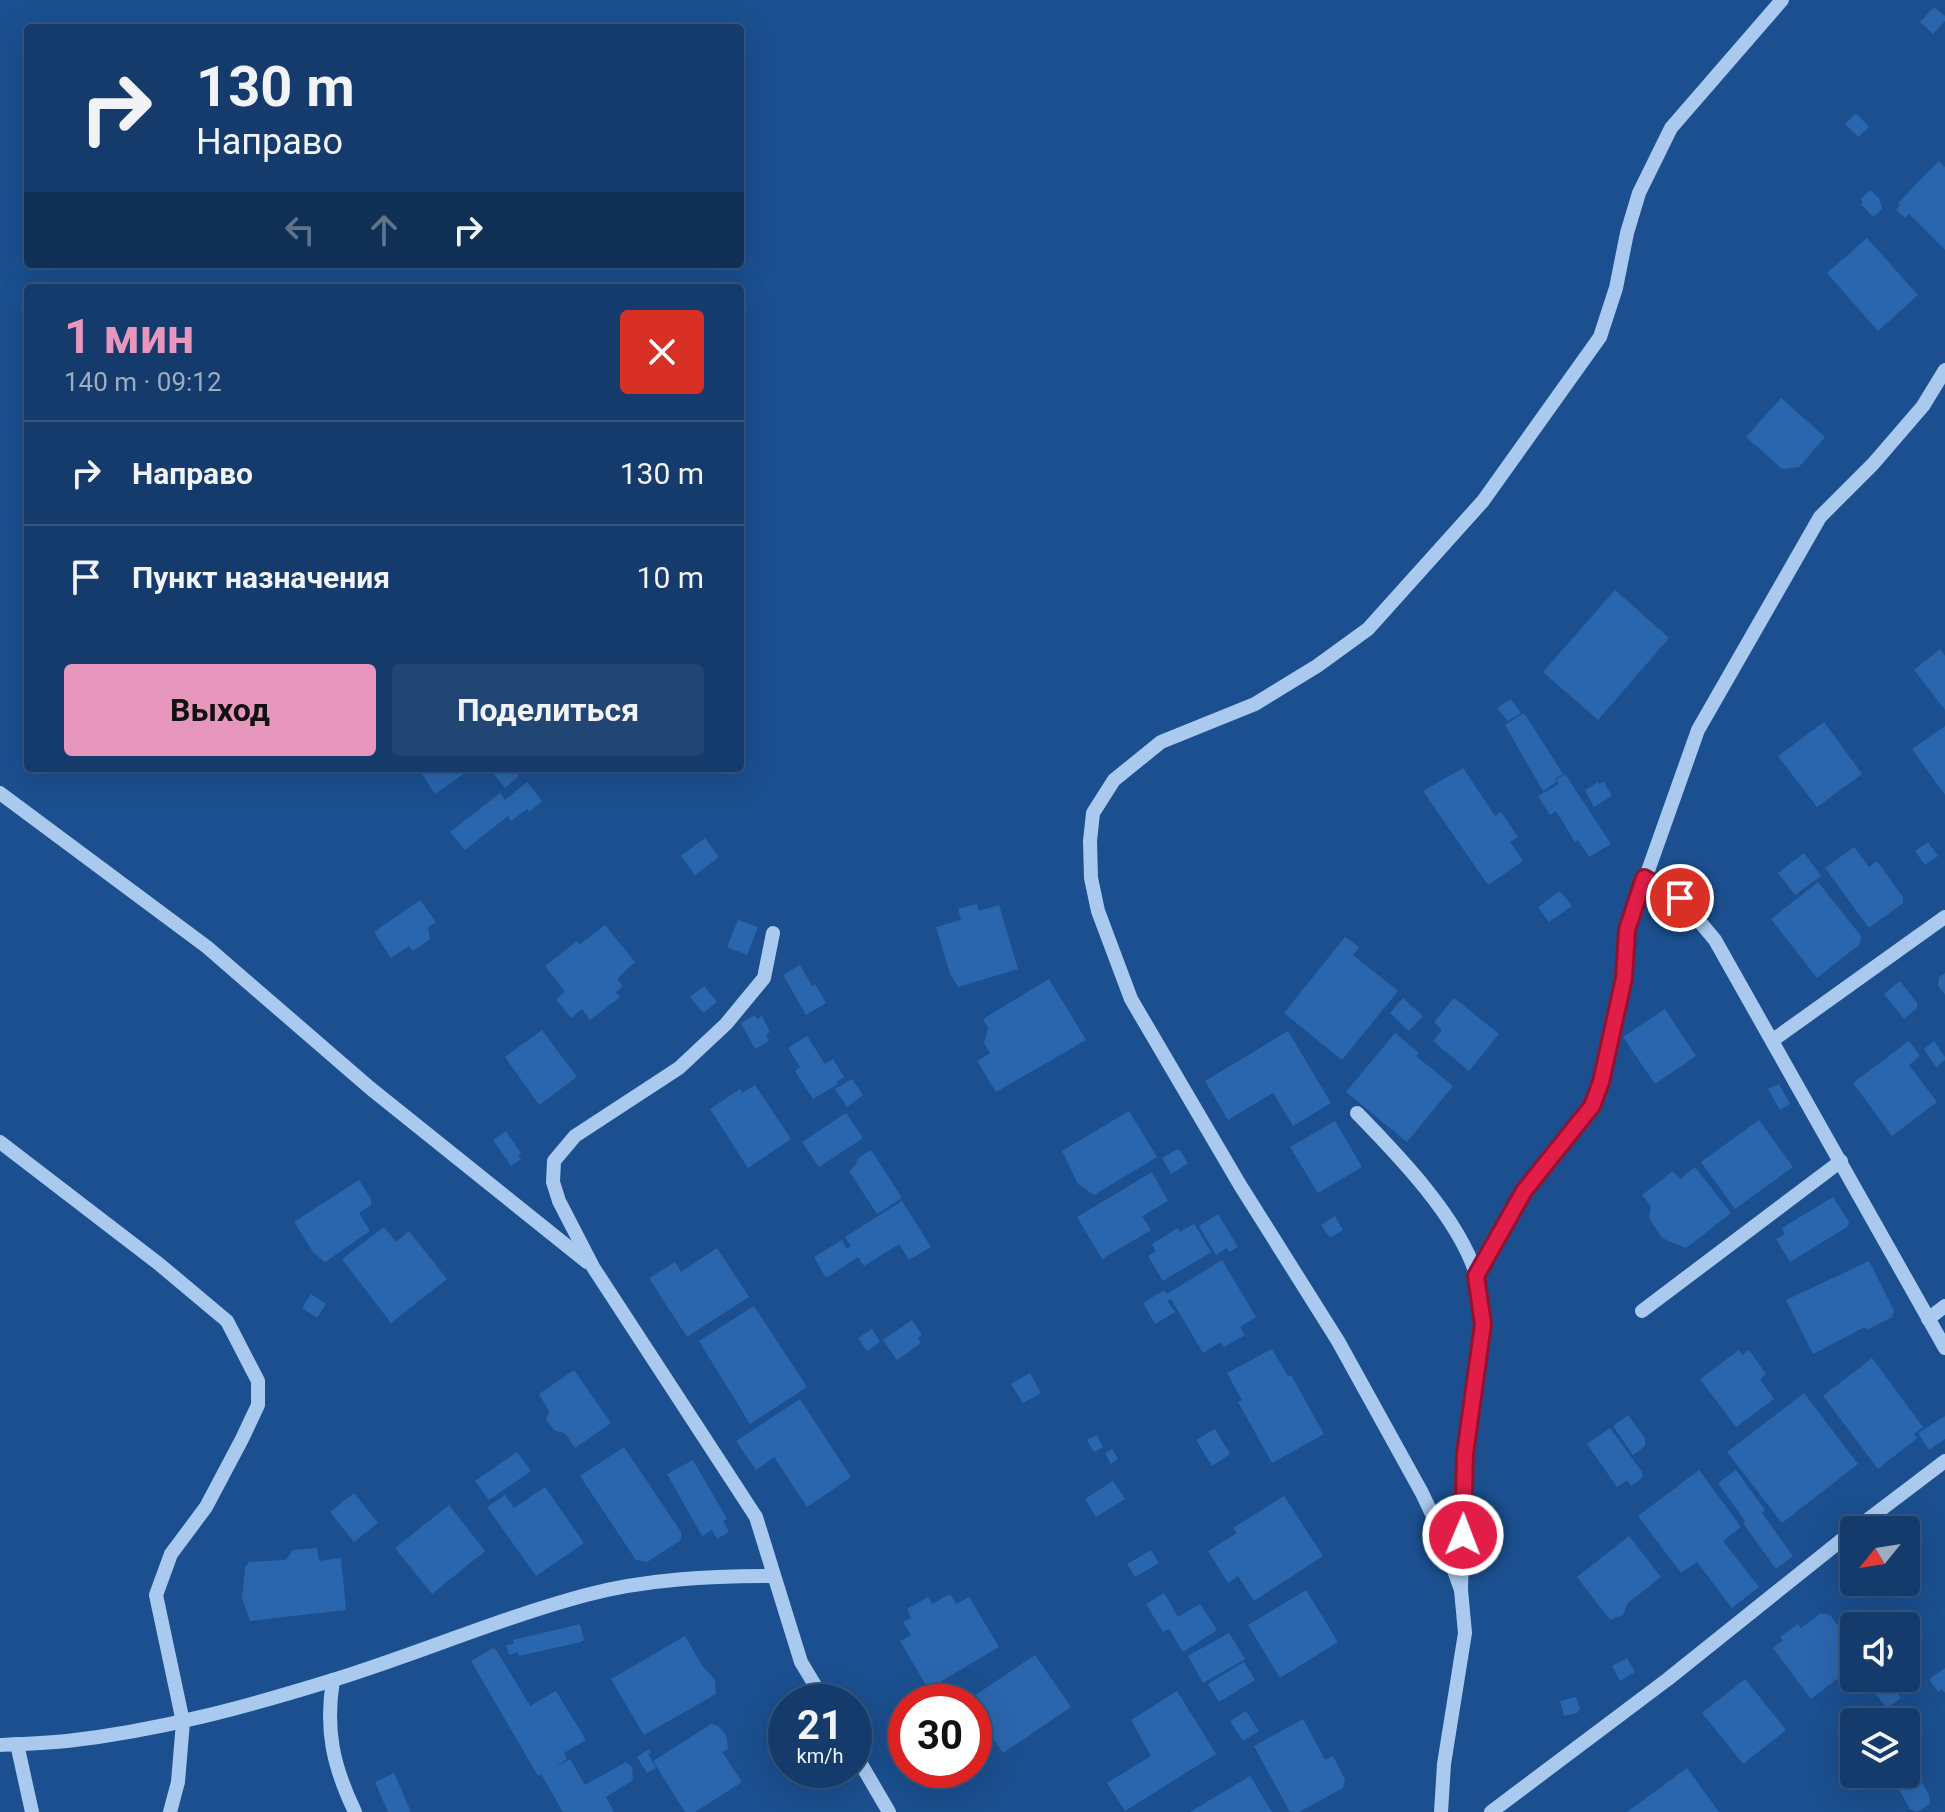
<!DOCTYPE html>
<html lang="ru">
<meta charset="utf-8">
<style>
:root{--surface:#143b6b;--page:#214673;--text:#f1f3f6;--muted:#9dadc1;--line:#33557e;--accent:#e797bd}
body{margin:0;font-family:Roboto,sans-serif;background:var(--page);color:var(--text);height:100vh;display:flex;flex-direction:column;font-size:30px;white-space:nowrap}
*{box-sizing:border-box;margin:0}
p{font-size:26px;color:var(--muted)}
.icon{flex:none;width:44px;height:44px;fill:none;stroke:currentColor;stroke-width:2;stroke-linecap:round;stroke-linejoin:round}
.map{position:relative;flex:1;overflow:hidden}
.side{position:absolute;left:24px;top:284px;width:720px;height:488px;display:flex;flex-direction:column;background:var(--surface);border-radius:8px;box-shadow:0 8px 32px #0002,0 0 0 2px var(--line)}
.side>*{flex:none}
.banner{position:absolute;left:24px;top:24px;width:720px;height:244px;border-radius:8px;box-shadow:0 8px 32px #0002,0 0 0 2px var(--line);background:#143b6b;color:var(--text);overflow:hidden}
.needle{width:52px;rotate:240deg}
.tools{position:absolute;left:1840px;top:1516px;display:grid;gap:16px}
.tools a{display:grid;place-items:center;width:80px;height:80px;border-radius:8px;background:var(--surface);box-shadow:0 8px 32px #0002,0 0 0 2px var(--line);font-size:40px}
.speed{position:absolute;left:768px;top:1684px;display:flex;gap:16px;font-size:40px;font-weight:700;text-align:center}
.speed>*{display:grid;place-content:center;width:104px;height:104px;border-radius:50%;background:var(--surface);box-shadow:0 8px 32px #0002,0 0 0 2px var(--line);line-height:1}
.speed small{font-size:20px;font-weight:400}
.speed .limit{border:12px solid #d22;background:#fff;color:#111}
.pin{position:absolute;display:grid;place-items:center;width:68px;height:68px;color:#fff;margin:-34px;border:4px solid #fff;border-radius:50%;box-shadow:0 2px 8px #0007}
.me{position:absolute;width:88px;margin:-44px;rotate:1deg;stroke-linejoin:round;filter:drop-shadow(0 0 6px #0008)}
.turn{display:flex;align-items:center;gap:28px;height:168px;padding:0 40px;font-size:36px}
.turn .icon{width:104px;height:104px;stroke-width:2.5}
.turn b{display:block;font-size:56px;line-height:68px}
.lanes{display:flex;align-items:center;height:76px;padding:0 40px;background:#0003;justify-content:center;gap:40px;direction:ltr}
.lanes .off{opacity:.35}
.round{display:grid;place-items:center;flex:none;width:84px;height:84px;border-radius:8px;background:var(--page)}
.overview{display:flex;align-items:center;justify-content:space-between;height:136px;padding:0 40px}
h1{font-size:48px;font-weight:700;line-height:60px;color:var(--accent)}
.cta{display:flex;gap:16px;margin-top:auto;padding:16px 40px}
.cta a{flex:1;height:92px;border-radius:8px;background:var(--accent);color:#111;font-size:32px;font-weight:700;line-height:92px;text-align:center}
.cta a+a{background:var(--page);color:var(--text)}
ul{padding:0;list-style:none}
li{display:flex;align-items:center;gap:24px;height:104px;padding:0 40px;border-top:2px solid var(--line)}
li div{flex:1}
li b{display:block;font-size:30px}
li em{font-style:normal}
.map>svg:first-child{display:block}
</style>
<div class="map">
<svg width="1945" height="1812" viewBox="0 0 1945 1812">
<rect width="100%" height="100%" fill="#1b4f8f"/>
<g fill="#2a66ad">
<path d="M1934,7L1945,16V21L1933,34L1920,22Z"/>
<path d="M1856,113L1869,127L1858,137L1845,124Z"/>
<path d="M1939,161L1945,167V250L1909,214L1905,218L1896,210L1900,205L1898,203Z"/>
<path d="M1870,190L1879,198L1882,209L1873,217L1861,204L1863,202L1860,199Z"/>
<path d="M1867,238L1918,295L1878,331L1827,273Z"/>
<path d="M1781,398L1825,437L1799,467L1782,469L1746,437Z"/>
<path d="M1615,590L1669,638L1598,720L1543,672Z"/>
<path d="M1940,649L1945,656V710L1914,670Z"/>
<path d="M1511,699L1521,713L1508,721L1497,708Z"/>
<path d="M1524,713L1563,774L1555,779L1556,782L1543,791L1505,725Z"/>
<path d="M1824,722L1862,774L1817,807L1778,756Z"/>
<path d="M1945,726V795L1912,749Z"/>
<path d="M418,768H472L435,794Z"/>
<path d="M489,768H513L519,776L505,788Z"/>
<path d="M1463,768L1495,816L1501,812L1518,837L1510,842L1523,861L1488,885L1423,791Z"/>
<path d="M1565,774L1611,844L1589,857L1578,840L1575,842L1556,811L1550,815L1538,796L1559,784L1556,780Z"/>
<path d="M527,782L542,801L529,812L527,809L511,821L508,816L465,850L450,832L500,793L505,800Z"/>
<path d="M1598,782L1599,784L1604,782L1612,796L1594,807L1585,790Z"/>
<path d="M705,838L719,857L695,875L681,856Z"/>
<path d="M1928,842L1938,856L1925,865L1915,851Z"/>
<path d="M1854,847L1869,867L1877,861L1903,897V903L1869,928L1825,868Z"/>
<path d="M1804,853L1821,876L1795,895L1778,873Z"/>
<path d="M1818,882L1861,936L1860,944L1817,978L1771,919Z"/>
<path d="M1560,891L1572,906L1549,922L1538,907Z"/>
<path d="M420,900L436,922L428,927L430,939L413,951L409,946L391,958L374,932Z"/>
<path d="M977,904L979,911L999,905L1018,969L958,987L950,974L936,927L961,920L958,909Z"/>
<path d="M738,920L758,927L747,955L727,947Z"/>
<path d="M605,925L635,962L617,979L623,986L616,992L620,997L590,1020L582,1009L571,1018L556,999L565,992L545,966L577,941L579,945Z"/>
<path d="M1345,937L1359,947L1353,955L1398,991L1342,1060L1284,1013Z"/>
<path d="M800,965L812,986L815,984L826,1003L806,1015L783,975Z"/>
<path d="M1945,973V995L1938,986L1939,977Z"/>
<path d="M1049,979L1086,1040L996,1092L977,1061L990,1053L984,1043L988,1028L983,1019Z"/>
<path d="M1900,981L1917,1003V1008L1904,1019L1884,994Z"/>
<path d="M704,986L717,1002L703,1013L690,997Z"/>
<path d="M1403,998L1423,1016L1409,1031L1390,1013Z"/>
<path d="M1454,998L1499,1034L1469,1071L1433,1041L1442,1030L1434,1022Z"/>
<path d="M1665,1009L1696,1056L1655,1084L1623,1037Z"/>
<path d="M755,1015L757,1019L762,1016L770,1032L766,1035L769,1041L755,1049L741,1023Z"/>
<path d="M542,1030L577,1077L539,1105L505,1057Z"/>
<path d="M1288,1031L1331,1103L1293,1126L1273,1093L1228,1120L1205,1081Z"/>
<path d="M1395,1033L1419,1053L1416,1056L1453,1086L1407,1142L1346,1092Z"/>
<path d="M807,1036L825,1064L833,1059L844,1077L836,1082L838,1084L813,1099L795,1071L800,1067L788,1048Z"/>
<path d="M1909,1041L1920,1056L1909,1065L1937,1102L1892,1136L1853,1083Z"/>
<path d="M1934,1041L1945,1057V1060L1936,1067L1924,1049Z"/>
<path d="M852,1079L863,1095L847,1107L835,1089Z"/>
<path d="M1779,1084L1790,1104L1780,1110L1768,1089Z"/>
<path d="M755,1085L791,1139L748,1168L710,1109L740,1089L742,1093Z"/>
<path d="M1129,1111L1157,1157L1094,1195L1078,1184L1062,1151Z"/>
<path d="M846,1113L863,1138L819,1167L802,1142Z"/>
<path d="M1759,1120L1793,1167L1735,1209L1701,1162Z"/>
<path d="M1335,1121L1362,1167L1318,1193L1290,1147Z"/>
<path d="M506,1131L521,1153L518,1155L521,1159L511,1166L493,1140Z"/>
<path d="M871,1150L902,1198L877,1214L849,1171L855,1166L858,1158Z"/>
<path d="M1176,1150H1180L1188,1163L1171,1174L1162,1158Z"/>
<path d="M1695,1167L1731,1213L1686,1248L1662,1238L1649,1218L1651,1206L1642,1195L1673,1171L1680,1179Z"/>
<path d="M1152,1172L1168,1201L1142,1216L1151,1230L1102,1259L1077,1217Z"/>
<path d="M359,1180L371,1199V1205L359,1213L370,1231L325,1262L313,1252L294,1222Z"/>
<path d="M1833,1197L1849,1222L1847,1227L1790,1262L1776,1239L1785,1234L1782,1228Z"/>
<path d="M902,1201L931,1247L909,1260L899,1244L864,1266L858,1257L826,1278L814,1257L842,1240L847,1249L851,1246L845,1237Z"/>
<path d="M1218,1214L1238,1247L1229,1252L1227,1248L1216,1255L1199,1226Z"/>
<path d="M1335,1216L1343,1230L1330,1238L1321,1225Z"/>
<path d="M1194,1224L1211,1252L1163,1281L1148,1256L1156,1251L1152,1244L1178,1228L1180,1232Z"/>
<path d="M384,1227L396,1242L409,1231L447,1279L391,1323L342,1259Z"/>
<path d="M717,1248L749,1297L687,1337L649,1278L675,1262L681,1272Z"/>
<path d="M1222,1260L1256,1317L1240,1327L1245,1335L1224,1347L1221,1342L1203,1353L1171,1299L1167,1301L1175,1312L1155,1324L1143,1303L1164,1290L1167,1294Z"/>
<path d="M1869,1261L1894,1311L1892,1317L1867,1330L1865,1327L1813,1354L1786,1300Z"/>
<path d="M311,1294L326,1304L317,1318L302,1308Z"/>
<path d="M754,1306L807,1387L750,1424L699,1341Z"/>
<path d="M912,1320L922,1335L918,1338L921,1343L897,1360L883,1340Z"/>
<path d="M872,1329L880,1342L867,1351L858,1338Z"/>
<path d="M1272,1349L1288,1376L1291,1375L1324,1434L1272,1463L1238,1402L1242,1400L1227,1373Z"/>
<path d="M1739,1350L1742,1355L1749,1350L1766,1374L1760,1379L1774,1399L1736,1427L1700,1379Z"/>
<path d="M1872,1358L1923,1427L1914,1434L1917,1438L1878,1469L1823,1396Z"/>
<path d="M574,1370L611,1423L575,1448L565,1433L555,1431L546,1420L549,1411L539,1394Z"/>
<path d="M1030,1373L1041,1393L1023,1403L1011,1384Z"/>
<path d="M1804,1393L1858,1464L1782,1523L1727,1452Z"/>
<path d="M800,1399L851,1477L807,1507L774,1457L756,1470L736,1441Z"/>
<path d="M1628,1415L1645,1438V1446L1633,1455L1613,1426Z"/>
<path d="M1945,1416V1439L1929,1450L1918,1433Z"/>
<path d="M1610,1428L1642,1472V1478L1631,1486L1627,1480L1617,1487L1587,1444Z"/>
<path d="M1215,1429L1230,1454L1212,1466L1196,1440Z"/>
<path d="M1097,1435L1103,1447L1094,1452L1087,1440Z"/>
<path d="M624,1447L681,1532V1540L647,1562L636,1560L580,1476Z"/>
<path d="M1112,1449L1118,1459L1111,1464L1105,1453Z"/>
<path d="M517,1452L531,1471L489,1500L475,1481Z"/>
<path d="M693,1460L727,1519L723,1521L729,1532L717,1539L712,1530L702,1536L667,1474Z"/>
<path d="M1699,1470L1741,1527L1723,1541L1759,1587L1732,1608L1697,1562L1681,1573L1638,1516Z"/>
<path d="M1736,1470L1765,1510L1762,1513L1793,1556L1776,1569L1743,1523L1745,1521L1718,1483Z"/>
<path d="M1113,1481L1125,1499L1096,1517L1085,1499Z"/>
<path d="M545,1487L584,1543L536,1576L487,1507L505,1495L514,1508Z"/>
<path d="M354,1493L378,1523L354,1542L330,1512Z"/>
<path d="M1284,1496L1323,1556L1254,1601L1238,1576L1228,1583L1208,1551L1237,1533L1233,1528Z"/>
<path d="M449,1505L485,1551L432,1594L395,1548Z"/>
<path d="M1629,1536L1661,1577L1628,1603L1623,1615L1610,1620L1577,1577Z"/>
<path d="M317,1548L319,1561L341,1558L346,1610L250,1621L242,1599L245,1567L249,1562L286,1560L293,1550Z"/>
<path d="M1151,1550L1159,1563L1135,1577L1127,1564Z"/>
<path d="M1306,1590L1338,1642L1280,1678L1248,1625Z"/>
<path d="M1164,1593L1178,1617L1200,1604L1217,1630L1183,1652L1169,1629L1163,1632L1146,1604Z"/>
<path d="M950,1594L956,1604L969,1597L999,1647L928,1689L900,1641L911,1635L903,1622L911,1618L907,1609L928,1597L932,1604Z"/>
<path d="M1821,1613L1830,1615L1854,1648V1666L1811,1699L1773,1648L1783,1640L1780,1637L1798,1624L1801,1628Z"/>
<path d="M580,1624L584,1640L581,1642L519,1656L518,1652L509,1655L506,1645L514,1644L513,1640Z"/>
<path d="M1229,1633L1245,1659L1203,1683L1188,1656Z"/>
<path d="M685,1636L703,1667L715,1680L716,1694L644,1735L611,1679Z"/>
<path d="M493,1648L497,1651L530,1706L556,1691L586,1740L564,1753L567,1759L554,1768L570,1759L585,1785L626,1762L632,1767L633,1780L606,1797L614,1812H563L541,1774L538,1776L471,1661Z"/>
<path d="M1035,1655L1071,1707L1003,1753L974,1709V1702L968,1700Z"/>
<path d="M1627,1658L1635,1672L1620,1681L1612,1666Z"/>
<path d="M1244,1662L1255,1680L1219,1702L1208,1684Z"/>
<path d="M1945,1668V1693L1942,1689L1938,1692L1929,1679Z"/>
<path d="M1867,1678H1885L1901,1698L1887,1708L1868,1684L1870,1682Z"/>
<path d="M1745,1679L1786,1730L1743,1764L1702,1713Z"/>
<path d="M1177,1691L1216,1754L1125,1811L1107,1783L1151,1756L1131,1720Z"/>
<path d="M1576,1697L1580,1708L1577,1713L1564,1716L1560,1701Z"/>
<path d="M1246,1711L1259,1731L1243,1741L1230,1721Z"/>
<path d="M1303,1719L1325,1760L1333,1756L1345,1780L1343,1788L1299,1812H1290L1254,1746Z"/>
<path d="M711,1724L718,1726L726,1735L728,1749L722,1752L742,1782L695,1812H685L653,1761Z"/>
<path d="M649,1749L651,1753L648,1754L656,1768L647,1773L637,1757Z"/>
<path d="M1906,1754L1929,1795L1930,1804L1917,1812L1910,1809L1890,1774H1906Z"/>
<path d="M1687,1768L1719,1812H1627Z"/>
<path d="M394,1773L411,1812H388L375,1782Z"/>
<path d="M1250,1776L1272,1812H1190Z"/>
</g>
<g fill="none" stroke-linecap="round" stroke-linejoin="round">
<g stroke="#a9c9ee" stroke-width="14">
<path d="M0,793L207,947L370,1088L587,1262"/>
<path d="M1644,878L1680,898L1715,940L1945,1348"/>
<path d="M773,933L764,978L726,1024L679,1068L575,1136L554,1161L553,1182L559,1201L593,1267L756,1517L801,1662L825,1702"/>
<path d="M1773,1040L1945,917"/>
<path d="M1357,1113C1398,1155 1458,1217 1476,1274C1480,1289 1481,1307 1483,1324L1465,1454L1461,1590L1465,1633L1444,1764L1441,1812"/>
<path d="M0,1142L159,1264L227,1321L258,1381V1405L242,1439L206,1507L171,1554L156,1595L183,1722L178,1782L170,1812"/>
<path d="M1476,1276L1524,1191L1592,1106L1601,1082L1624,978L1627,930L1698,730L1820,517L1873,464L1923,406L1945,370"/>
<path d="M1642,1311L1841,1161"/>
<path d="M1928,1319L1945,1306"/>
<path d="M1854,1530L1945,1461"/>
<path d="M1461,1590L1439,1529L1422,1493L1338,1341L1240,1185L1131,999L1098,911L1091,878L1090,841L1093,813L1114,780L1161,742L1255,704L1317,666L1368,629L1483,501L1600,337L1616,288L1627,233L1639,193L1671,128L1782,0"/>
<path d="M333,1680C325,1730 333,1766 355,1812"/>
<path d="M17,1744L32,1812"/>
<path d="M0,1745C22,1744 45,1743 67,1741C157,1731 246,1707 333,1680C417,1654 500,1618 586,1595C646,1579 710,1576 773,1576"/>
<path d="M854,1752L889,1812"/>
<path d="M1491,1812L1668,1679L1854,1530"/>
</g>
</g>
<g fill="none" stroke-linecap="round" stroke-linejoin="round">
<defs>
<path id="route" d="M1463,1535L1465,1454L1483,1324L1476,1276L1524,1191L1592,1106L1601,1082L1624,978L1627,930L1644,878L1680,898"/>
</defs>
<use href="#route" stroke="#92132f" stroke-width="20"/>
<use href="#route" stroke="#e11d48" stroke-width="14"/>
</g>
</svg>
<div class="tools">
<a><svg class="needle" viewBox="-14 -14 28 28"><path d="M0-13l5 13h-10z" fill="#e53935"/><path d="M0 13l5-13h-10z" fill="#9dadc1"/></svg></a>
<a><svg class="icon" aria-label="sound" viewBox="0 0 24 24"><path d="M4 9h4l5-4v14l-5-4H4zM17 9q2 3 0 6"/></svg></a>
<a><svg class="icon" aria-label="layers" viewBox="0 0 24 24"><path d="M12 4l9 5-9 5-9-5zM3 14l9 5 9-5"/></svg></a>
</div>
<div class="speed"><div>21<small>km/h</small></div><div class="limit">30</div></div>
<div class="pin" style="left:1680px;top:898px;background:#d93025"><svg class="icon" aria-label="arrive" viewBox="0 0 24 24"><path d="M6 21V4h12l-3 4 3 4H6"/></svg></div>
<svg class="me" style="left:1463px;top:1535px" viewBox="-20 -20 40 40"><circle r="17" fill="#e11d48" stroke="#fff" stroke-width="3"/><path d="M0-11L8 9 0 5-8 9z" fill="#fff"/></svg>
<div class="banner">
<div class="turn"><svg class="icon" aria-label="right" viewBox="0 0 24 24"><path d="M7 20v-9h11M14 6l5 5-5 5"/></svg><div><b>130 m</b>Направо</div></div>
<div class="lanes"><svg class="icon off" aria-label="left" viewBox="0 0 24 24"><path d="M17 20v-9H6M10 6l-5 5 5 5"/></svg><svg class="icon off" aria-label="ahead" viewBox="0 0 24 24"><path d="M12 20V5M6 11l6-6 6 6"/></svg><svg class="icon" aria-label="right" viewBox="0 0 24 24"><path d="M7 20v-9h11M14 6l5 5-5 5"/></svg></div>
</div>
<section class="side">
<div class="overview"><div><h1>1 мин</h1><p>140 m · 09:12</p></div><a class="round" style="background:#d93025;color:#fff"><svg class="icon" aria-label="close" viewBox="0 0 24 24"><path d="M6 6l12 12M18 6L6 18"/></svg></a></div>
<ul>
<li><svg class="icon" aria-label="right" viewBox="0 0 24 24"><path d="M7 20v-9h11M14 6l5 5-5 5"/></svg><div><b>Направо</b></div><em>130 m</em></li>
<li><svg class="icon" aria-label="arrive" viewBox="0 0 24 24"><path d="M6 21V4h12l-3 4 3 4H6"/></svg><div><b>Пункт назначения</b></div><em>10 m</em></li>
</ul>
<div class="cta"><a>Выход</a><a>Поделиться</a></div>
</section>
</div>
